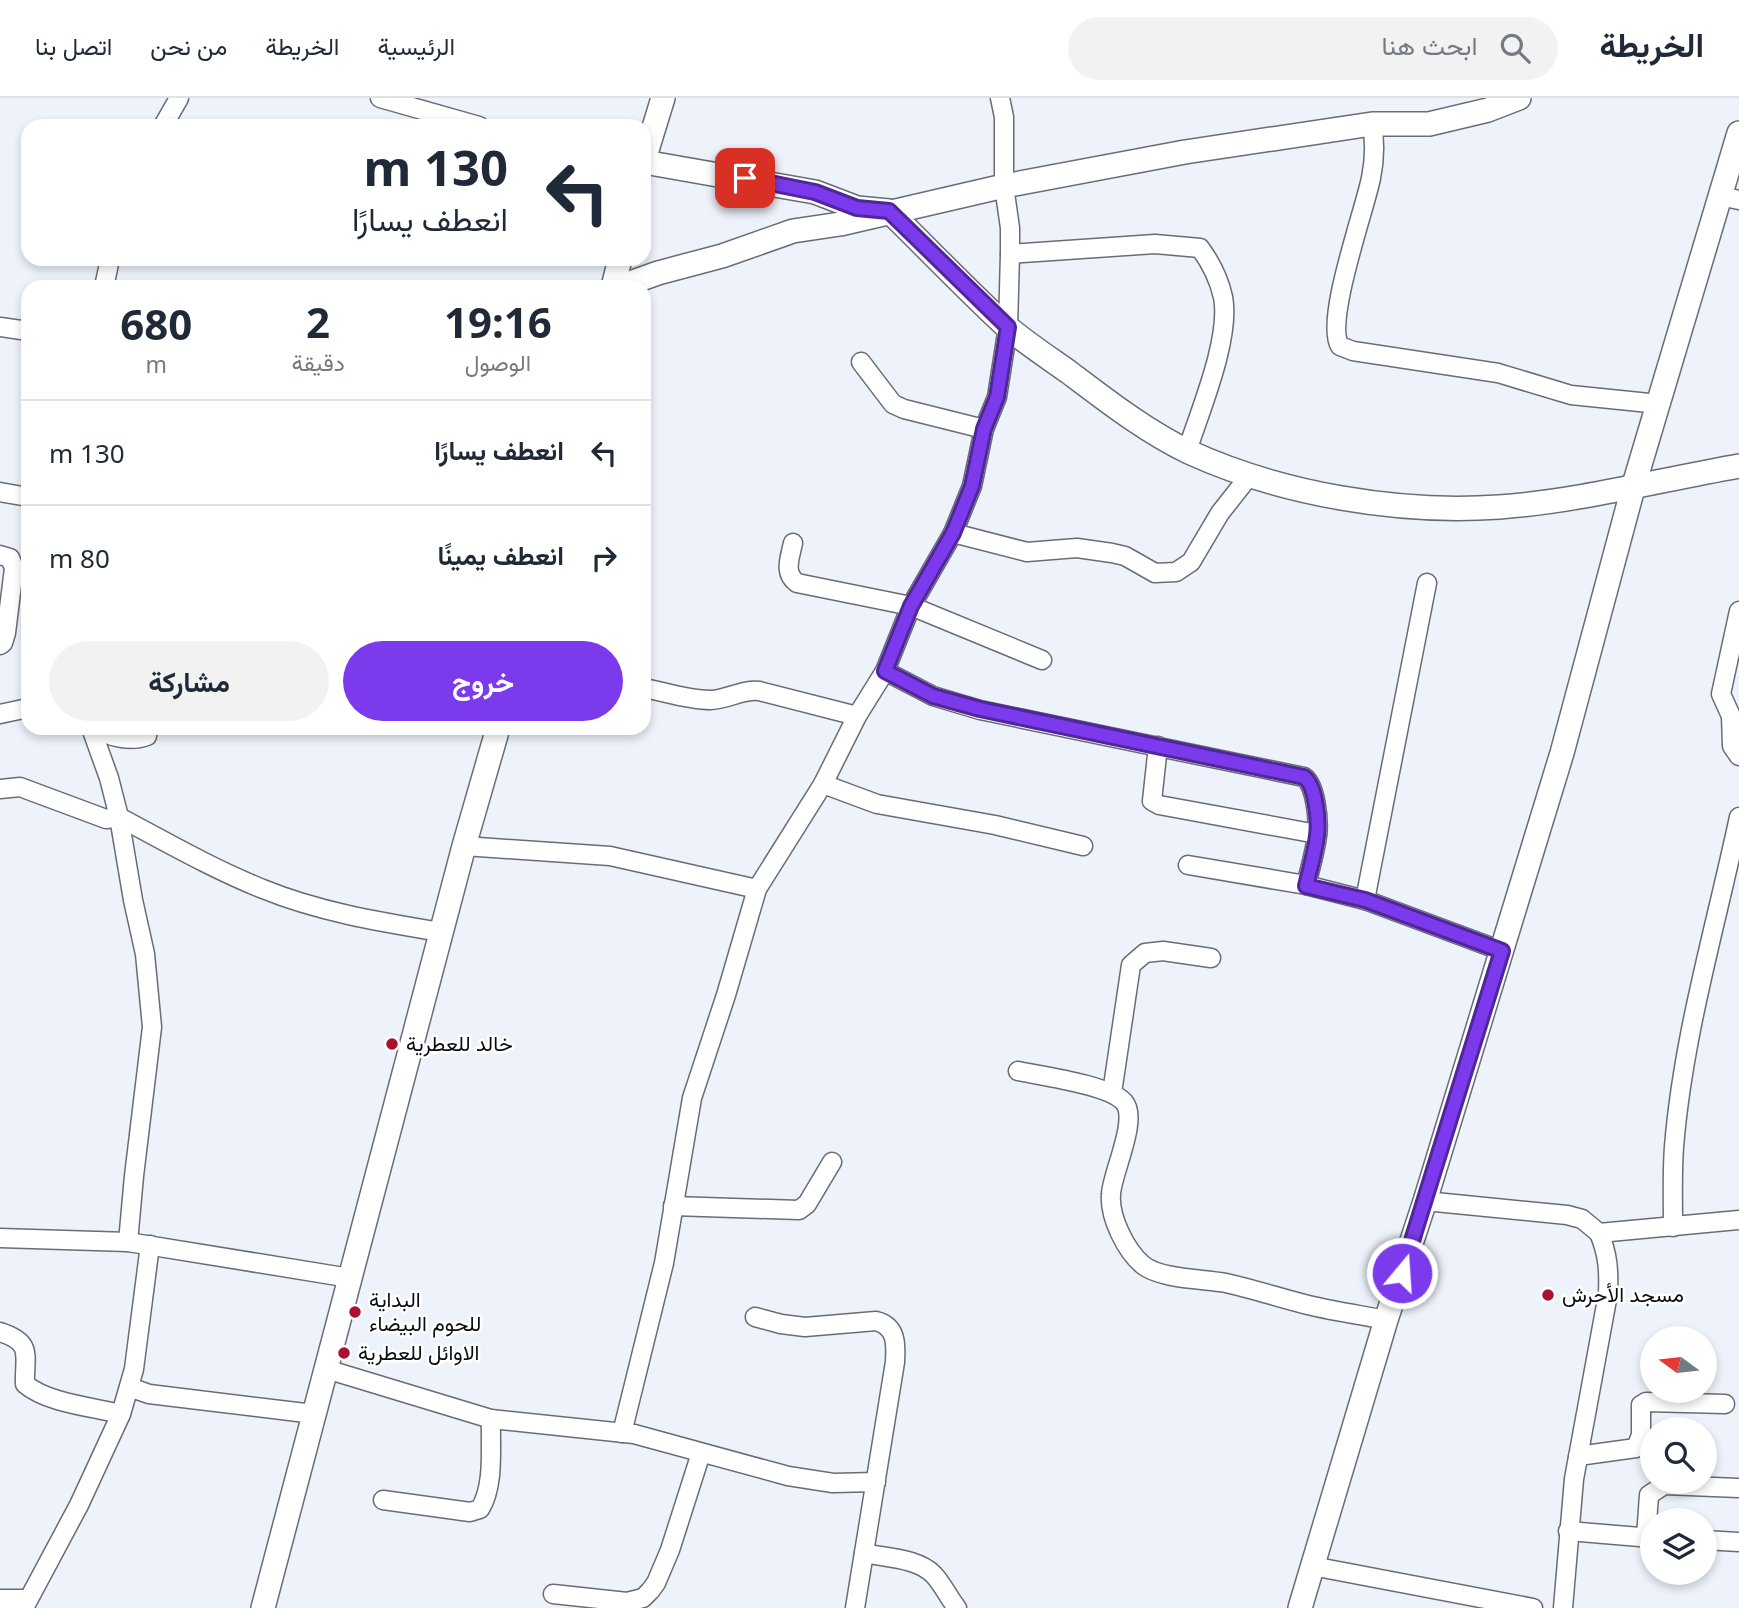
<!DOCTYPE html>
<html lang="ar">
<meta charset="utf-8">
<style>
:root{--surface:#fff;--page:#f2f2f3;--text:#1f2937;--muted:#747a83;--line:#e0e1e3;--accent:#7c3aed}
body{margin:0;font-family:"Noto Sans",Vazirmatn,sans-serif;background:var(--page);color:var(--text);direction:rtl;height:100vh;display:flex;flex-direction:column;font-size:26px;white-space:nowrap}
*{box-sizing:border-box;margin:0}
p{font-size:23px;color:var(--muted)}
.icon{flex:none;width:38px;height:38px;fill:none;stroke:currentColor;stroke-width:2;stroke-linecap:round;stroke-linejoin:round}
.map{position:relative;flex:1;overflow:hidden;direction:ltr}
.panel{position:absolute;left:21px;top:182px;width:630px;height:455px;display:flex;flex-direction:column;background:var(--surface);border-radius:21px;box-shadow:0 4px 10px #0003;direction:rtl}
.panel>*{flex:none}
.top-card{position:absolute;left:21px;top:21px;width:630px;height:147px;border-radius:21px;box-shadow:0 4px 10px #0003;direction:rtl;background:#fff;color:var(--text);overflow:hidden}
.needle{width:46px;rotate:285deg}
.buttons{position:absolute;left:1640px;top:1228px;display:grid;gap:14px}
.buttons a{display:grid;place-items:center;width:77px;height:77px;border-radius:50%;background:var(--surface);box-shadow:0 4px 10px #0003;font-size:35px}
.pin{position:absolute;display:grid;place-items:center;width:60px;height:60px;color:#fff;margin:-30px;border-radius:14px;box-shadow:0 4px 10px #0006}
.me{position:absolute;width:77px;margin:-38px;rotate:18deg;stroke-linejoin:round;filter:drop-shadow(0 0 5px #0008)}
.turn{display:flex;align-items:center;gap:24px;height:147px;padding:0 28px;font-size:32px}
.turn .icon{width:91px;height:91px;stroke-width:2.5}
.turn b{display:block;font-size:49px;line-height:60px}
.eta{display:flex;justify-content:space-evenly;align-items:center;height:119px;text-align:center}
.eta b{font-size:42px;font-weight:700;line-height:49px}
.action{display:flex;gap:14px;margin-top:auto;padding:14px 28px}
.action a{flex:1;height:80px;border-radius:42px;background:var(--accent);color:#fff;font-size:28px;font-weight:700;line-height:80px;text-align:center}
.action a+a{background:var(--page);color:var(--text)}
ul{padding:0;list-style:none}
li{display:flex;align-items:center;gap:21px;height:105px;padding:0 28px;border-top:2px solid var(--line)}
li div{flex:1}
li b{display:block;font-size:26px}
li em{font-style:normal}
header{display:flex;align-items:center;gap:42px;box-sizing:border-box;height:98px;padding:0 35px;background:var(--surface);border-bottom:2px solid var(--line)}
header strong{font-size:33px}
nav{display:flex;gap:38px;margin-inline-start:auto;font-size:24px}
.search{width:490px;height:63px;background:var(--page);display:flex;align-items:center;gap:18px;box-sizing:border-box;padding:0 24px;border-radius:38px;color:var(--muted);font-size:26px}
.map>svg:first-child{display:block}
</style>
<header>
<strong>الخريطة</strong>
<div class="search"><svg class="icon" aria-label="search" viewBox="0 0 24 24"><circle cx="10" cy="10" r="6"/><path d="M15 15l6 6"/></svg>ابحث هنا</div>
<nav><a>الرئيسية</a><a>الخريطة</a><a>من نحن</a><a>اتصل بنا</a></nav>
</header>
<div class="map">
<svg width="1739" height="1510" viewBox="0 0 1739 1510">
<rect width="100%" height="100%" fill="#edf2fb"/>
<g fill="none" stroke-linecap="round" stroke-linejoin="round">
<defs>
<g id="minor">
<path d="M380,0L479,28"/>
<path d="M1372,26C1375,44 1375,61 1371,80C1365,111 1324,224 1340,248L1353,253L1498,275L1571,297L1659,306"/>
<path d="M163,28L179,0"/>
<path d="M1720,98L1739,102"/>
<path d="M1010,156L1155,146L1200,150C1211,165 1219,181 1223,199C1231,240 1200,313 1187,353"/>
<path d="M104,189L110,161"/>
<path d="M0,229L28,233"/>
<path d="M861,264L893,306L904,311L984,331"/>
<path d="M0,394L28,399"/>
<path d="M953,435L1027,454L1077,450L1112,455L1125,458L1155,475L1176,474L1191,464L1220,415L1250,377"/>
<path d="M793,445C790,460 783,475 797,485L911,508L1042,562"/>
<path d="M0,457L10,460L14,470L6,535L3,545L0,547"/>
<path d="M1739,513L1721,596L1731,618L1732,648L1739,658"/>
<path d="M885,573L933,598L980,612L1304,679C1316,687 1319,724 1317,738C1315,754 1310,771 1306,787"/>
<path d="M644,590C665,594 689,602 710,602C727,602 742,591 759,593L857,618"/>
<path d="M0,616L28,610"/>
<path d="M91,630L109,680L119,719C166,744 213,771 263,791C319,814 381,824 441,834"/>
<path d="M97,630C110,640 131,644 147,638L148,630"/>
<path d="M1158,648L1152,703L1159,707L1317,736"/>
<path d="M823,686L877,706L995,727L1083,748"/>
<path d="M0,691L20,689L106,721L119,719L133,802L145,856L152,929L134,1078L128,1144"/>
<path d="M464,748L610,758L757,791"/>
<path d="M1188,767L1306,787L1365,802L1502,853"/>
<path d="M1365,802L1427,485"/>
<path d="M1018,973C1042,978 1109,987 1124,1004C1139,1021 1112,1075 1111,1096C1109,1119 1126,1153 1143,1167C1160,1181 1203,1181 1226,1185C1253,1191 1280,1200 1308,1207C1333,1213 1360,1217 1386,1222"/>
<path d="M1112,995L1131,867L1145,855L1163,853L1211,860"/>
<path d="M1425,1103L1567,1117L1582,1121L1599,1135L1739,1122"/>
<path d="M673,1108L799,1112L807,1106L832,1064"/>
<path d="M1673,1129C1673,1102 1672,1075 1674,1049C1683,937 1716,828 1739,719"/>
<path d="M0,1140L128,1144L350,1180"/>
<path d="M755,1219L781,1226L805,1229L876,1223C897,1228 896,1247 895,1264L855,1510"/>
<path d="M0,1234C34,1245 24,1257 25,1286C47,1305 92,1309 121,1316"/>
<path d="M326,1271L491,1321L634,1336L788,1378L833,1385L876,1384"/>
<path d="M129,1289L149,1296L314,1316"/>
<path d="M622,1335L664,1165L692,1000L726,897L757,791L823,686L857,618L885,573L911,508L953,435L972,388L984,331L997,299L1008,229L1010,156V130L1004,88V19L1000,0"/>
<path d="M1578,1358L1636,1350L1641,1337V1307L1646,1304L1725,1306"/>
<path d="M383,1402L470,1414L480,1411C495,1387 490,1348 491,1321"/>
<path d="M1568,1433L1652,1440"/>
<path d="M1646,1439L1649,1397L1664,1387L1739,1390"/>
<path d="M1704,1442L1739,1444"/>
<path d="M864,1455C886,1460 918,1460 934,1477C943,1487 949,1500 957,1510"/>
<path d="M1312,1468L1533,1510"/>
<path d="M553,1496L627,1504L643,1500L650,1493L656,1485L670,1452L701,1355"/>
<path d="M0,1501H28"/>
<path d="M24,1510L79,1407L121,1316L134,1271L150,1147"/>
<path d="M1563,1510L1574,1381L1608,1196C1609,1173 1608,1156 1599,1135"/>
</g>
<g id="tertiary">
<path d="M644,62L663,0"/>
<path d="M644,64L815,94L857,110L889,113C928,151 966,191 1006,228C1026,245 1049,260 1070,275C1107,303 1147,334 1189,354C1281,396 1398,416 1499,409C1581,403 1659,382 1739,368"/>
<path d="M613,189L620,161"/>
<path d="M619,189L658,175L722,158L793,133L840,126L1004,88L1185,54L1372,26H1429L1488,12L1519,0"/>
<path d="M263,1510L464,748L498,630"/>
<path d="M1300,1510L1386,1222L1425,1103L1562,655L1633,390L1739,35"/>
</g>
</defs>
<use href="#minor" stroke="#686d75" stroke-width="21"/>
<use href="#tertiary" stroke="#686d75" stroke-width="26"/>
<use href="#minor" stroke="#fff" stroke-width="18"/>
<use href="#tertiary" stroke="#fff" stroke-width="23"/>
</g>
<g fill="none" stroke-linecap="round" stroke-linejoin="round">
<defs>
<path id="route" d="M745,80L815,94L857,110L889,113L1008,229L997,299L984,331L972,388L953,435L911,508L885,573L933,598L980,611L1304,679C1316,687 1319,724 1317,738C1315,754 1310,771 1306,788L1365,802L1502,853L1402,1175"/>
</defs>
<use href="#route" stroke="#51269a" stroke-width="18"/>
<use href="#route" stroke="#7c3aed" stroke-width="12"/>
</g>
<g fill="#a91230" stroke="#fff" stroke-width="2.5">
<circle cx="392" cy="946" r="7"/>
<circle cx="1548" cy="1197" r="7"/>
<circle cx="355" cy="1214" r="7"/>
<circle cx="344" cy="1255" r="7"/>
</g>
<g text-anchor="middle" stroke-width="5" stroke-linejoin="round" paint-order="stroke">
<g font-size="21" fill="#0a0c0f" stroke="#fff" text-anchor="start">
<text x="406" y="953">خالد للعطرية</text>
<text x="1562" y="1204">مسجد الأحرش</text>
<text x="369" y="1209">البداية<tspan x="369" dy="24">للحوم البيضاء</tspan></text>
<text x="358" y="1262">الاوائل للعطرية</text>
</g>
</g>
</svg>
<div class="buttons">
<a><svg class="needle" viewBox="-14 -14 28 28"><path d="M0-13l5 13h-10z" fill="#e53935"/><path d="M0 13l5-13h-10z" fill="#747a83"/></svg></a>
<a><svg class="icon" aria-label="search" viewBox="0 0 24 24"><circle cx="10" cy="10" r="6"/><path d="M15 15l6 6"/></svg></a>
<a><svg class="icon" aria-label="layers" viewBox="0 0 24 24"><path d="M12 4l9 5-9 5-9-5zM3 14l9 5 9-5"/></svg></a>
</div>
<div class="pin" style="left:745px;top:80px;background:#d93025"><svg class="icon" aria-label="arrive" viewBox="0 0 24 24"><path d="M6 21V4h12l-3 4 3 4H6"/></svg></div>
<svg class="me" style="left:1402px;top:1175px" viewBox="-20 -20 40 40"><circle r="17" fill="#7c3aed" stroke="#fff" stroke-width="3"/><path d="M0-11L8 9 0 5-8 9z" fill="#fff"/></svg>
<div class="top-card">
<div class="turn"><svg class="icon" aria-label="left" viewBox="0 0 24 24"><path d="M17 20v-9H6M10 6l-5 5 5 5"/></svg><div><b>130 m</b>انعطف يسارًا</div></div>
</div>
<section class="panel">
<div class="eta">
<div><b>19:16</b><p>الوصول</p></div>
<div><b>2</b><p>دقيقة</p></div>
<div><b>680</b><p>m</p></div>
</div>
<ul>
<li><svg class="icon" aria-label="left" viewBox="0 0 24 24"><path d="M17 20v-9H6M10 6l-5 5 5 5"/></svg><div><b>انعطف يسارًا</b></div><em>130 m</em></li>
<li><svg class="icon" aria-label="right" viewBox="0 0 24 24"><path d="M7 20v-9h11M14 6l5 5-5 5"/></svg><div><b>انعطف يمينًا</b></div><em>80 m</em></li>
</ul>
<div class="action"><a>خروج</a><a>مشاركة</a></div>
</section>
</div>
